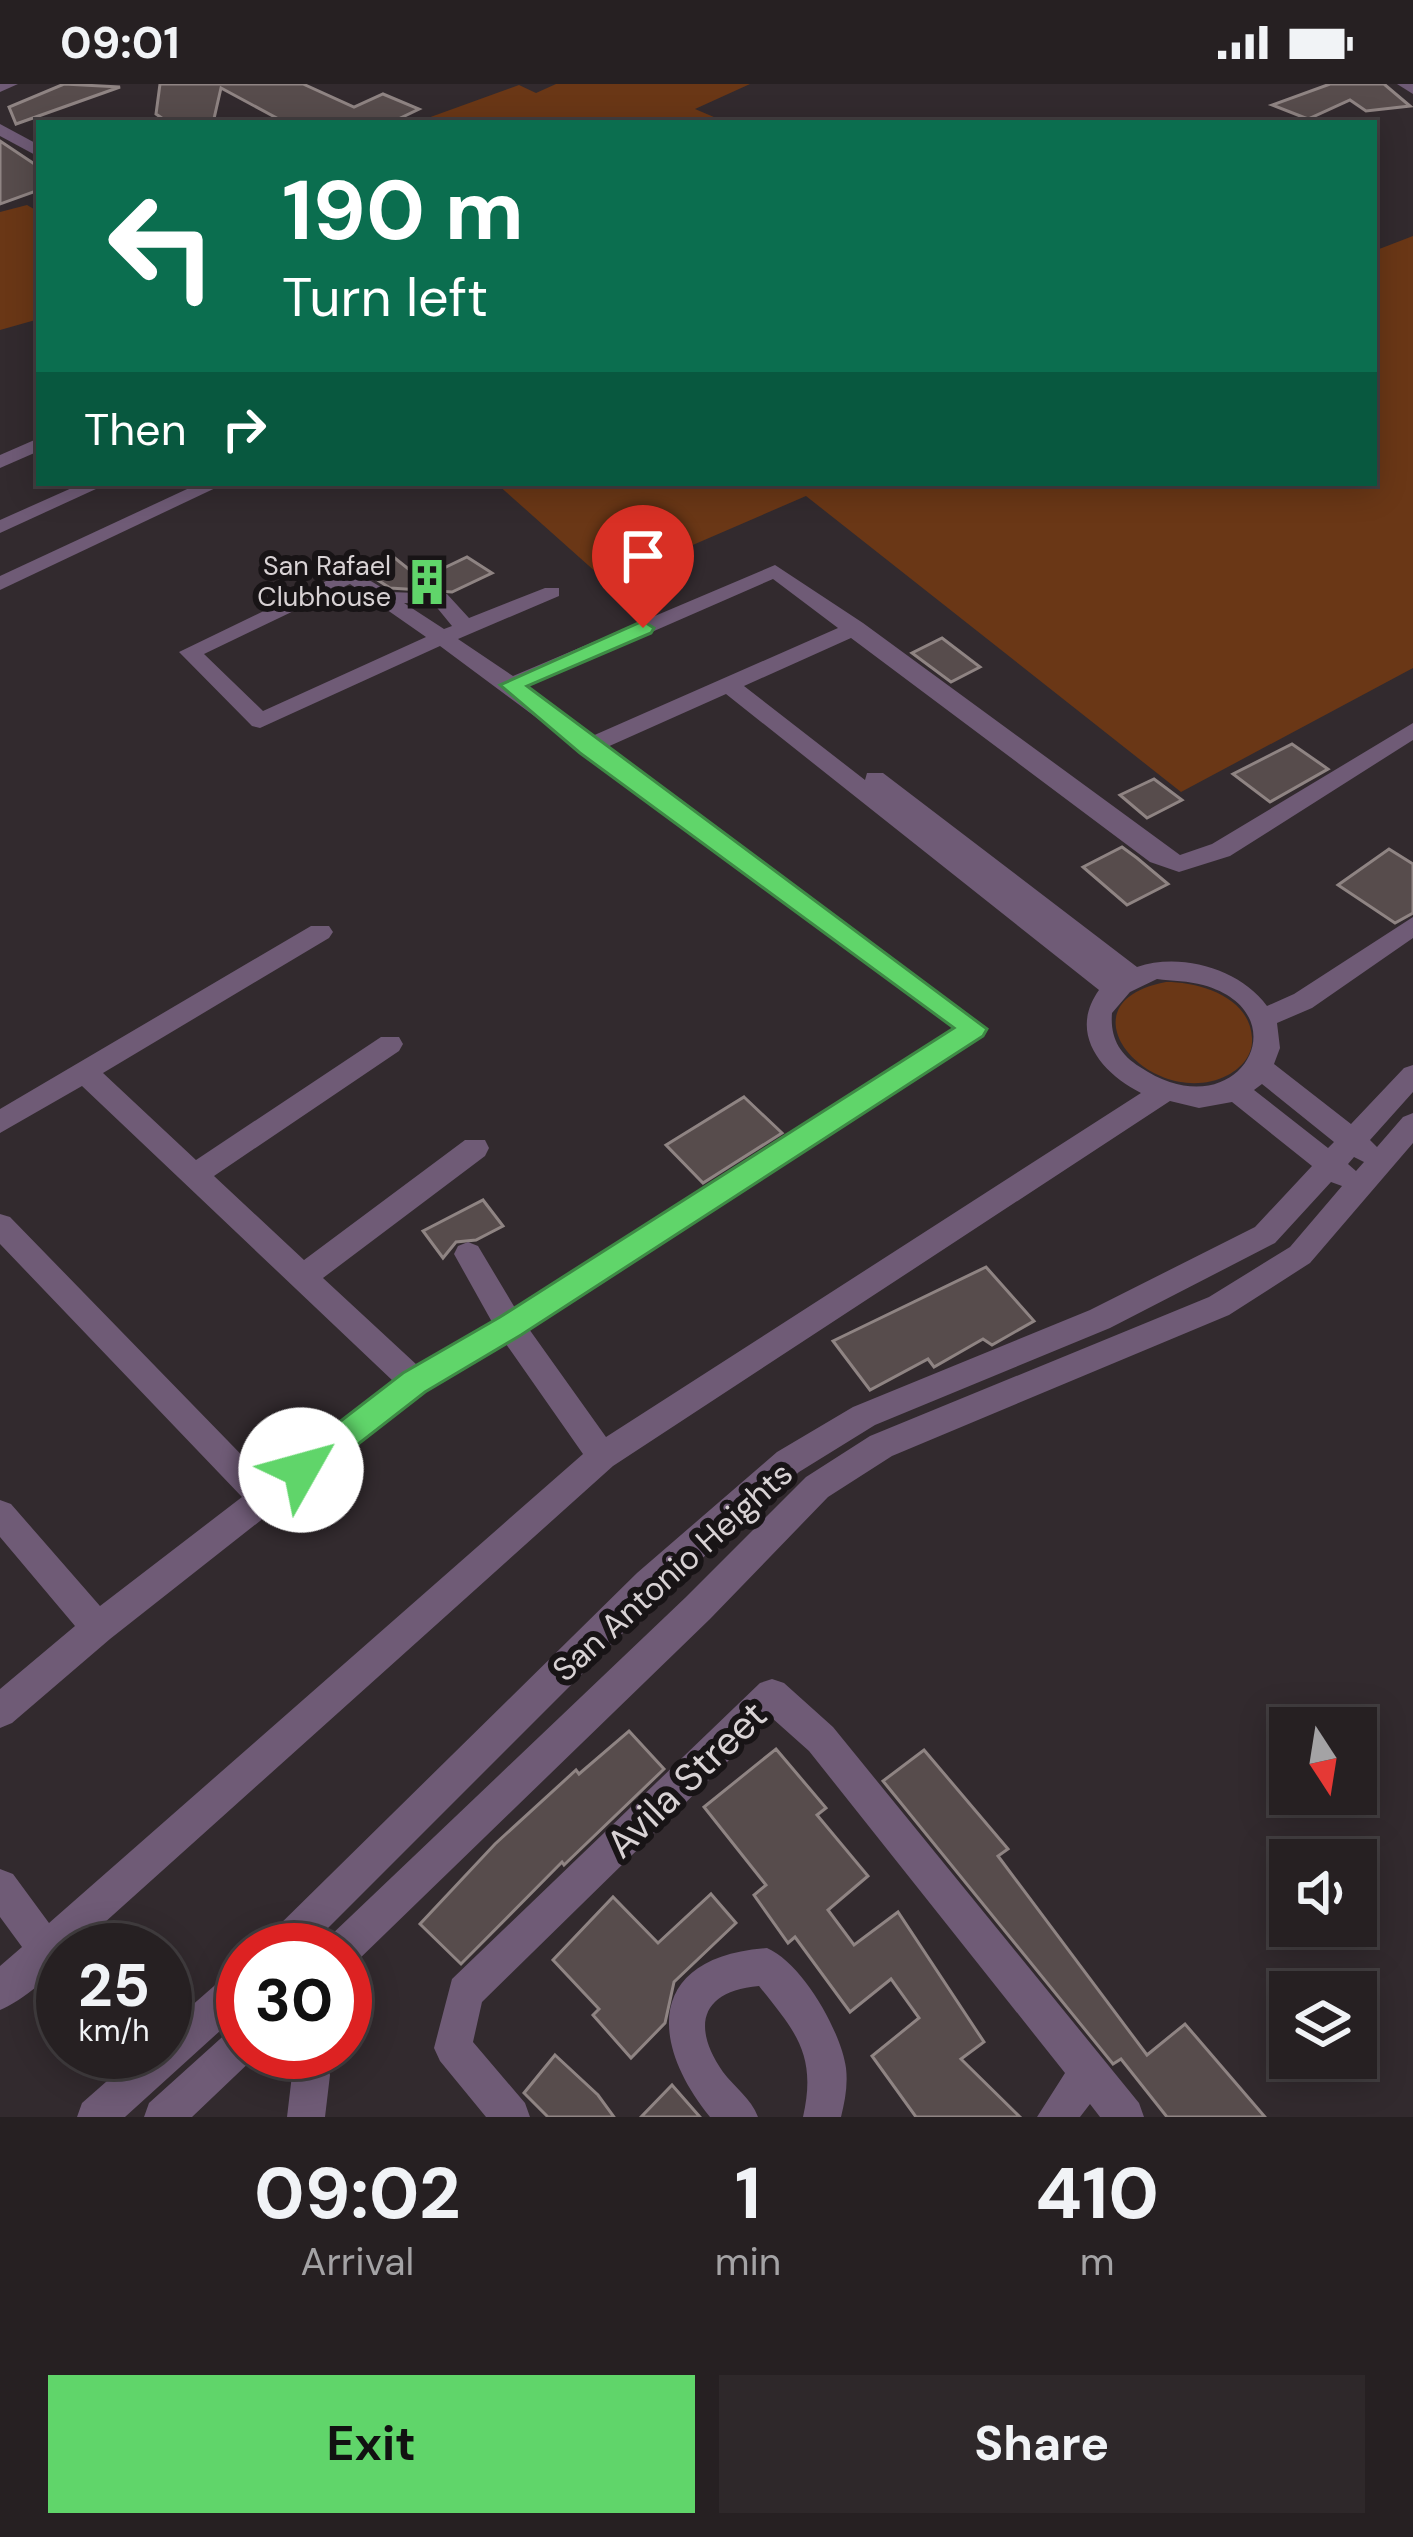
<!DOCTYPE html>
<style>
:root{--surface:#262022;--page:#2e282a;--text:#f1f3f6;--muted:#a4a3a5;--line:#423e40;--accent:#60d56a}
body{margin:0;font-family:"DM Sans",sans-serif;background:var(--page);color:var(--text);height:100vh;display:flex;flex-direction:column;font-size:45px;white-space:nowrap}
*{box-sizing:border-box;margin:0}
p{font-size:39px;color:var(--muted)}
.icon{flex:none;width:66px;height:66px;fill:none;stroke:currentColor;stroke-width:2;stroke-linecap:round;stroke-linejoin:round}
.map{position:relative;height:2033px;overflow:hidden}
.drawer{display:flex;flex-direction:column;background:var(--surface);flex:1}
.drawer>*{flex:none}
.banner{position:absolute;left:36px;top:36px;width:1341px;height:366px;border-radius:0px;box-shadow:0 6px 30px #0003,0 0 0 3px var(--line);background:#0b6e4f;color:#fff;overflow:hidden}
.needle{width:78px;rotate:168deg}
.tools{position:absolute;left:1269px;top:1623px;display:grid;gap:24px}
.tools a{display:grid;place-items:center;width:108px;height:108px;border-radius:0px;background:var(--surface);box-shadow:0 6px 30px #0003,0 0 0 3px var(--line);font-size:60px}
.speed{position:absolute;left:36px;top:1839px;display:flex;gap:24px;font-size:60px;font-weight:700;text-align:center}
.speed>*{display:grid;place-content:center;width:156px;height:156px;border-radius:50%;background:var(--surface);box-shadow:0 6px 30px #0003,0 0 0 3px var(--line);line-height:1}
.speed small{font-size:30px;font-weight:400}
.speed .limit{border:18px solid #d22;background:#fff;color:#111}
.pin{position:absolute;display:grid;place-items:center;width:102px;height:102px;color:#fff;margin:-123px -51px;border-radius:50% 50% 50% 0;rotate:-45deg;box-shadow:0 0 12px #0007}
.pin .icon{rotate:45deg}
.me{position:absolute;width:132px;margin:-66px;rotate:52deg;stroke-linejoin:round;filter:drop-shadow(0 0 9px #0008)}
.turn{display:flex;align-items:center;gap:42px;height:252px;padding:0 48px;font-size:54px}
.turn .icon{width:156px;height:156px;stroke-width:2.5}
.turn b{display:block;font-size:84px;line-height:102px}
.then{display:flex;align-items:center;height:114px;padding:0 48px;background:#0003;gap:24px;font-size:45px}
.eta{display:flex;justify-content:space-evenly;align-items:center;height:204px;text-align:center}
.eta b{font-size:72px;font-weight:700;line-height:84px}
.action{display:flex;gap:24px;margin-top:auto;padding:24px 48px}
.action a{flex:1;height:138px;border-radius:0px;background:var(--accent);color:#111;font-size:48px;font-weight:700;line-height:138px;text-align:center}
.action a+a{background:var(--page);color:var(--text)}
.status{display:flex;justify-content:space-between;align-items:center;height:84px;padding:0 60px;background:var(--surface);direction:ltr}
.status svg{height:33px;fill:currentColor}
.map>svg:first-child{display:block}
</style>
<div class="status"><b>09:01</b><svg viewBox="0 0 49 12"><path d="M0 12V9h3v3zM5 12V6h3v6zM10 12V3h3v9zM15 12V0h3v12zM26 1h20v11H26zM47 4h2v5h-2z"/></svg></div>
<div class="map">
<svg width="1413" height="2033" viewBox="0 0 1413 2033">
<rect width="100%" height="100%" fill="#322a2e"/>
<g fill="#6a3716">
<path d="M556,0H750L695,25L728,39H414L519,1L536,9Z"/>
<path d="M27,121L39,128V235L0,246V128Z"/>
<path d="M1413,152V584L1181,708L806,412L607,498L496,399H1374V167Z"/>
<path d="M1166,898C1200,898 1250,913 1252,954C1253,971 1242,983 1228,991C1153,1030 1054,919 1166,898Z"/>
</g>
<g fill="#574c4c" stroke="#8f8483" stroke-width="3">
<path d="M64,0L120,3L16,40L9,23Z"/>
<path d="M160,0H303L354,23L383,10L419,25L390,39H286L221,4L213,39H169L156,30Z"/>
<path d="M1330,0H1384L1410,22L1366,27L1350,16L1308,35L1272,21Z"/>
<path d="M0,57L39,83V106L0,120Z"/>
<path d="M391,471L421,495L467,473L492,489L452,508L390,504L359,484Z"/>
<path d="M942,554L980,583L951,598L912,569Z"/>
<path d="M1292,660L1328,685L1270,718L1233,690Z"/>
<path d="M1154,695L1182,716L1147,734L1120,711Z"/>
<path d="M1122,763L1137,774L1168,800L1127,821L1083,783Z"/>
<path d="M1389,765L1413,780V829L1395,839L1338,801Z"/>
<path d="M744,1013L782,1049L703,1099L666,1061Z"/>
<path d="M483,1116L503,1142L476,1156L456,1158L443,1174L423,1147Z"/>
<path d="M986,1183L1034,1237L992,1261L983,1255L934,1283L928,1275L870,1306L833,1257Z"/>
<path d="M629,1647L664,1685L564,1781L562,1778L461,1880L420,1840L495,1760L576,1686L579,1690Z"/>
<path d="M776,1665L826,1724L817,1731L868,1792L828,1826L854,1861L898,1828L984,1958L961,1975L1020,2033H916L872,1972L919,1934L891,1895L850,1928L795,1853L788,1859L754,1811L766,1801L704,1723Z"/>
<path d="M924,1666L1008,1765L998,1772L1147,1971L1185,1940L1265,2033H1167L1121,1975L1113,1980L883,1697Z"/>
<path d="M711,1810L736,1839L674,1898L665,1939L631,1974L593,1931L599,1925L553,1876L613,1813L658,1859Z"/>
<path d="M555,1971L598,2011L614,2033H548L524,2009Z"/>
<path d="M672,2001L700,2033H641Z"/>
</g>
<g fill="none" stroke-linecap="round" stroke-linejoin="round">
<g fill="#6f5b76" fill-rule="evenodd">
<path d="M0,0H18L0,8Z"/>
<path d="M1397,0H1413V10Z"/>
<path d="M0,40L39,61V73L0,52Z"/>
<path d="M39,354V367L0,384V371Z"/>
<path d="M83,399H109L0,449V436Z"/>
<path d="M200,399H226L0,506V492Z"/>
<path d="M775,481L863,539L1180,771L1212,760L1413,639V656L1230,772L1179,788L1150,778L851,554L744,602L865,696L867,689H883L1137,883C1181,868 1240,885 1267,922L1294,910L1413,833V854L1312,924L1277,939L1280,964L1274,980L1351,1040L1404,984L1413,981V1008L1370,1056L1377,1063L1403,1033L1413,1029V1059L1310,1179L1229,1231L892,1372L828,1413L710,1535L355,1879L345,1883V1866H324L329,1853L686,1513L806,1393L870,1352L1209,1213L1290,1163L1342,1102L1331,1098L1275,1159L1110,1244L875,1341L799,1388L661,1511L306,1866H262L267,1853L637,1489L777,1368L853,1323L1090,1226L1255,1143L1312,1082L1232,1018L1199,1024L1170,1017L613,1382L74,1866H63C62,1887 20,1918 0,1926V1882L22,1863L0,1833V1785L13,1790L49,1839L583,1370L506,1260L425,1307L110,1555L12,1639L0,1644V1605L75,1542L0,1453V1416L11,1420L100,1522L242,1413L0,1160V1130L10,1133L265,1395L393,1297L82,1002L0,1049V1025L311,842H329L333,848L329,854L103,989L196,1076L381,953H399L403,960L399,967L214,1092L304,1176L465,1056H485L489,1064L485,1072L323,1194L417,1281L492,1238L454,1170L458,1162L468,1158L478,1162L515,1224L955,945L440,562L260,644L252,642L179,568L351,485L389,508L447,510L469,534L545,504H559V512L458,555L513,592ZM773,495L838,544L590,653L528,602ZM350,500L426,553L263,627L204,570ZM404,519L434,520L452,542L444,545ZM726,610L1099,906C1068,949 1101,989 1141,1009L606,1353L529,1245L983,952L987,945L605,664ZM1157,895C1172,897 1189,897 1203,901C1304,929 1238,1049 1140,983C1119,970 1110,953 1112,929L1130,908ZM1262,1000L1334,1058L1328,1064L1254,1006ZM1354,1073L1364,1078L1356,1087L1348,1080Z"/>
<path d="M772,1595L784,1599L833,1643L1139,2019L1144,2033H1100L1090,2020L1080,2033H1037L1065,1989L809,1667L772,1634L482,1918L473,1958L525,2019L530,2033H486L440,1977L434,1964L452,1895L760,1599Z"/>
<path d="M767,1864C802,1879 841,1947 846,1984C848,2001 845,2017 841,2033H803C817,1971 796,1948 759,1902C701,1907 691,1942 723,1988C735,2004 751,2014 758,2033H710C646,1954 651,1872 767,1864Z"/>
<path d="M243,1882V1926L125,2033H77L82,2019L140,1968H165V1945L230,1888Z"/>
<path d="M243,1940V1968H258L256,1972L192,2033H144L149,2019L230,1946Z"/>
<path d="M286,1968H324L330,1991L325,2033H287L292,1991Z"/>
</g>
</g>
<path fill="#60d56a" stroke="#3e8a45" stroke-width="3" d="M643,537L654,544L651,549L527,602L987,945L983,952L521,1251L425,1308L312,1396L301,1400L290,1396L285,1386L290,1376L403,1289L500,1233L954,944L580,669L500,601Z"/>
<defs>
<symbol id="building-bare" viewBox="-9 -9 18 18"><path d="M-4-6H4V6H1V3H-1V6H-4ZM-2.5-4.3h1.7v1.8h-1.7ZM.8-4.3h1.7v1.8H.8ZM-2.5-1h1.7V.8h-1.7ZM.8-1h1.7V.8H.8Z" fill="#60d56a" stroke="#181416" stroke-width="2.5" paint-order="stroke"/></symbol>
</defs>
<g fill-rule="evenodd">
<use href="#building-bare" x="394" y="465" width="66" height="66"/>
</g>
<g text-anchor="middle" stroke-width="12" stroke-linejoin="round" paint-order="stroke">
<g font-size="27" fill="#d8d2d4" stroke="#181416" text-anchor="end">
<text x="391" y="491">San Rafael<tspan x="391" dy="31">Clubhouse</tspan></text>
</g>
<g font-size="33" fill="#d8d2d4" stroke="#181416">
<text transform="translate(672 1487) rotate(-42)" y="12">San Antonio Heights</text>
</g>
<g font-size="39" fill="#d8d2d4" stroke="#181416">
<text transform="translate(686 1695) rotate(-44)" y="14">Avila Street</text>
</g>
</g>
</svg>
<div class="tools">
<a><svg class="needle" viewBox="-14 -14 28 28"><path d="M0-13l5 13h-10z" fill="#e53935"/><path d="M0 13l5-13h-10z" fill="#a4a3a5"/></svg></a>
<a><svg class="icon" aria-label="sound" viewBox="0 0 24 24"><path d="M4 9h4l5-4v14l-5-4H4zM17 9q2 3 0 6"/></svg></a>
<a><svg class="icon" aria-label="layers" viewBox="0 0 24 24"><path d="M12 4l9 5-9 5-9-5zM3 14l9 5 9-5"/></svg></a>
</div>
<div class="speed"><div>25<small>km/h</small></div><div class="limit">30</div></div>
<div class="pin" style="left:643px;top:544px;background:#d93025"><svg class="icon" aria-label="arrive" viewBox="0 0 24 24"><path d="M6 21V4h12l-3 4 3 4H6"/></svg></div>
<svg class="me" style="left:301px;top:1386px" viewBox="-20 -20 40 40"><circle r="19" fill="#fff"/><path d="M0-13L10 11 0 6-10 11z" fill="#60d56a"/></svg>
<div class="banner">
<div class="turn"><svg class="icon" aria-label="left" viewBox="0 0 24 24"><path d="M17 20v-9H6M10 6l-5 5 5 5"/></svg><div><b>190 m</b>Turn left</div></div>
<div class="then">Then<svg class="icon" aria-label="right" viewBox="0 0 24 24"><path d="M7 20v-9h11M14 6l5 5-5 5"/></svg></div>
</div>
</div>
<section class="drawer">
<div class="eta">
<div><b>09:02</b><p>Arrival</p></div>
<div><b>1</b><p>min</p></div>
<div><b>410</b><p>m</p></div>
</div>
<div class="action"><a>Exit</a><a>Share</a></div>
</section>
